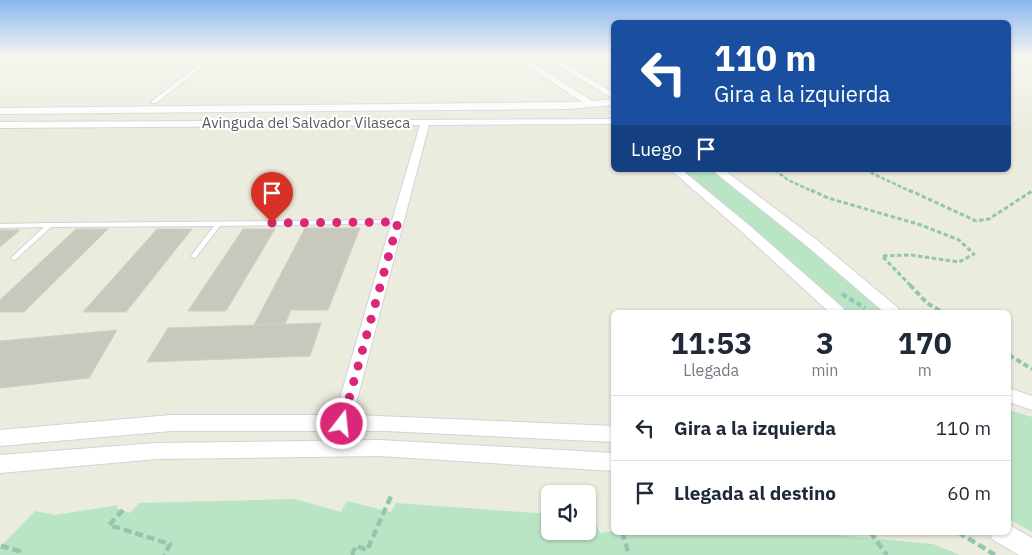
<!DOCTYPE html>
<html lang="es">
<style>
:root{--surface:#fff;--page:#f2f2f3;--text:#1f2937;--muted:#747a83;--line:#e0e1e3}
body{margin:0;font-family:"IBM Plex Sans",sans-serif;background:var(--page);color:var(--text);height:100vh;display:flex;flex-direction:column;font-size:19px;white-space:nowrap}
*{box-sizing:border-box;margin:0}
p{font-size:16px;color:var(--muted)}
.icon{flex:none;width:28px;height:28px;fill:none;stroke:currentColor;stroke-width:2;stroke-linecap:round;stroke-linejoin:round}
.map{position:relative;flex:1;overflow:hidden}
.side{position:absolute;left:611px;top:310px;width:400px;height:225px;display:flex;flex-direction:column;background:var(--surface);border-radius:8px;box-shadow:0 1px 4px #0004}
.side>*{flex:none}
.hud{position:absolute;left:611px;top:20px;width:400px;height:152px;border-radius:8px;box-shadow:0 1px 4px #0004;background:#1a4fa0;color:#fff;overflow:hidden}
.fabs{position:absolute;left:541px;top:485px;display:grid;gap:10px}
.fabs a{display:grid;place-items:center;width:55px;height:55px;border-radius:8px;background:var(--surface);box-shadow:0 1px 4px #0004;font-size:25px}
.pin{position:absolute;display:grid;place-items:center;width:42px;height:42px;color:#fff;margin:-51px -21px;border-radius:50% 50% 50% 0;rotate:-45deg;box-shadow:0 0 5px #0007}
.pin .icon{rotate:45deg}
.me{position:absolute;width:55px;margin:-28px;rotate:16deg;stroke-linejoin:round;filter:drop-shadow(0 0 4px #0008)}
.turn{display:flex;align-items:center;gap:18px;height:105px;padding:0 20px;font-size:22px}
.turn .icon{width:65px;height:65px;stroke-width:2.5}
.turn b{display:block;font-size:35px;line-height:42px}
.then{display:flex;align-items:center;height:48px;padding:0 20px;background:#0003;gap:10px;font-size:19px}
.eta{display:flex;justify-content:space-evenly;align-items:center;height:85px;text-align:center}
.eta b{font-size:30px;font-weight:700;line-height:35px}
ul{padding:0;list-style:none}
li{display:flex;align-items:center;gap:15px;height:65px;padding:0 20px;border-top:1px solid var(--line)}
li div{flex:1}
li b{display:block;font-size:19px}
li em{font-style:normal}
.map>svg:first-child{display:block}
</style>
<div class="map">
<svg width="1032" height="555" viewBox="0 0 1032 555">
<rect width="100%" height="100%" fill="#ebecde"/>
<g fill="#b9e5c5">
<path d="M682,170H713L812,247L888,312H845L781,254Z"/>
<path d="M1009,410L1032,417V532L1009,519Z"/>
<path d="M295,499L341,512L347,501L391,512L396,503L550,514V531H588V517H593L600,533L614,531V532L637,533L639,535L655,532L828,534L933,544L960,555H0V547L35,511L55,515L118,505L116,508L130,513L139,503Z"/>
</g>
<g fill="#c9c8be" stroke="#d1d0bd">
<path d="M305,228H360L328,310H291L285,324L254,325Z"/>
<path d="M76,229H108L24,312H0V300Z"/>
<path d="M157,229H192L126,312H83Z"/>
<path d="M243,229H275L226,311H188Z"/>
<path d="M0,230H20L0,247Z"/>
<path d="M321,323L310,356L147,362L168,328Z"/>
<path d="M117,330L89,378L0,388V341Z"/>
</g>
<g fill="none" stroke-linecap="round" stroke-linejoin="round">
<defs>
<path id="service" d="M398,220L401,222L400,223L220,226L196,257L194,258L191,256L214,226L51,227L16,259L14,260L11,258L12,257L44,227L0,228V224L50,223Z"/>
<path id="pedestrian" d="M210,56H216L156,103H152V101Z"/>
<g id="minor">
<path d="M514,56H522L592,101L614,99V105L567,109L0,114V108L582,102Z"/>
<path d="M542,56H550L614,93V99Z"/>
<path d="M614,119V123L612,124L429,125L353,415L614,426V442L386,431H171L0,446V430L171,415H335L420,125L0,128V122Z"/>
<path d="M671,170H682L750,226L843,308L845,312H829L742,232Z"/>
<path d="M712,170H724L818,241L898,308L900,312H884L808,247Z"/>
<path d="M1009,388L1032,396V410L1009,402Z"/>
<path d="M380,440L614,453V471L380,456L157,459L0,473V455L157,443Z"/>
<path d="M1009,525L1032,538V555H1019L992,539L989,532H1009Z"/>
</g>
</defs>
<use href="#service" stroke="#d2d2da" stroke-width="2"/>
<use href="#pedestrian" stroke="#d2d2da" stroke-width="2"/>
<use href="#minor" stroke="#d2d2da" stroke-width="2"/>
<g stroke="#92c6ae" stroke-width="2.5" stroke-dasharray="4 2" stroke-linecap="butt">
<path d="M775,170L788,180L814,192"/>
<path d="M865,170L912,192"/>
</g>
<g stroke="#92c6ae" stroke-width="3" stroke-dasharray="4.5 2.5" stroke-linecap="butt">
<path d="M811,190L828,198L921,225L959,240L974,254L959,262L911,255L882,256L911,286"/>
<path d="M909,190L976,221L989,219L1032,191"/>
</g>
<g stroke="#92c6ae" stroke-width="4" stroke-dasharray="5.5 3" stroke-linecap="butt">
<path d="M910,285L927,303L942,312"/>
<path d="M842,294L865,308"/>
<path d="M1009,355L1032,369"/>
</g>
<g stroke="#92c6ae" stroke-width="4.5" stroke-dasharray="8 4" stroke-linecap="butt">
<path d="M123,510L109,525L170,544L164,555"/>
<path d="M622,532L629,555"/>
<path d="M870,532L887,555"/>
<path d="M958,532L995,555"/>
<path d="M1,546L19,551L16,555"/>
<path d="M352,555L356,546L367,550L392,494"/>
</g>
<use href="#service" fill="#fff" fill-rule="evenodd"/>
<use href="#pedestrian" fill="#fff" fill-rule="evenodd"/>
<use href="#minor" fill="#fff" fill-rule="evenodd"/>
</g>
<linearGradient id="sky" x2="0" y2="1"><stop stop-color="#89b6f1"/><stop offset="0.42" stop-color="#f6f6f0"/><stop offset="1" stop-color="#f6f6f0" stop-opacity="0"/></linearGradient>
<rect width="1032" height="134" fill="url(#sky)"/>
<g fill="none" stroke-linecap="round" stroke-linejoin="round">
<path stroke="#db2777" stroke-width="9" stroke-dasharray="0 16.2" d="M272,223L398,222L342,424"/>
</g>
<g text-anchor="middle" stroke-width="4" stroke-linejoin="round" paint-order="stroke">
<g font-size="15" fill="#585961" stroke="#fff">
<text x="306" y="128">Avinguda del Salvador Vilaseca</text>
</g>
</g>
</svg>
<div class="fabs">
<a><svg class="icon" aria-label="sound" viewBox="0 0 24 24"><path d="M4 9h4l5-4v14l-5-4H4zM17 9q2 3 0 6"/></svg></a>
</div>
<div class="pin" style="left:272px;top:223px;background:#d93025"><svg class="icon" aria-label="arrive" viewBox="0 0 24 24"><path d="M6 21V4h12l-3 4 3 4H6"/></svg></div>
<svg class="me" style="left:342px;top:424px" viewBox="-20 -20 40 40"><circle r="17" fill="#db2777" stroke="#fff" stroke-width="3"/><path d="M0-11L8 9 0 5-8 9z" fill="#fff"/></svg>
<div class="hud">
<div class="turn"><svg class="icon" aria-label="left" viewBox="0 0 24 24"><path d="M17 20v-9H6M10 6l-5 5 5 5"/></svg><div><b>110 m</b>Gira a la izquierda</div></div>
<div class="then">Luego<svg class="icon" aria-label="arrive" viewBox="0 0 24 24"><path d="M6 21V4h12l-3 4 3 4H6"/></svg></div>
</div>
<section class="side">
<div class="eta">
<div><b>11:53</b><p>Llegada</p></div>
<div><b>3</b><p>min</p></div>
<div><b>170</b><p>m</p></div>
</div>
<ul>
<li><svg class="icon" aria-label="left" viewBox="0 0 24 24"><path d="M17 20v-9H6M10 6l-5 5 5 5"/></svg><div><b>Gira a la izquierda</b></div><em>110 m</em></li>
<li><svg class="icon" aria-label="arrive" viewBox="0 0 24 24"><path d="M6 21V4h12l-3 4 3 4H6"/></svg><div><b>Llegada al destino</b></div><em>60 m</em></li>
</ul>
</section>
</div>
